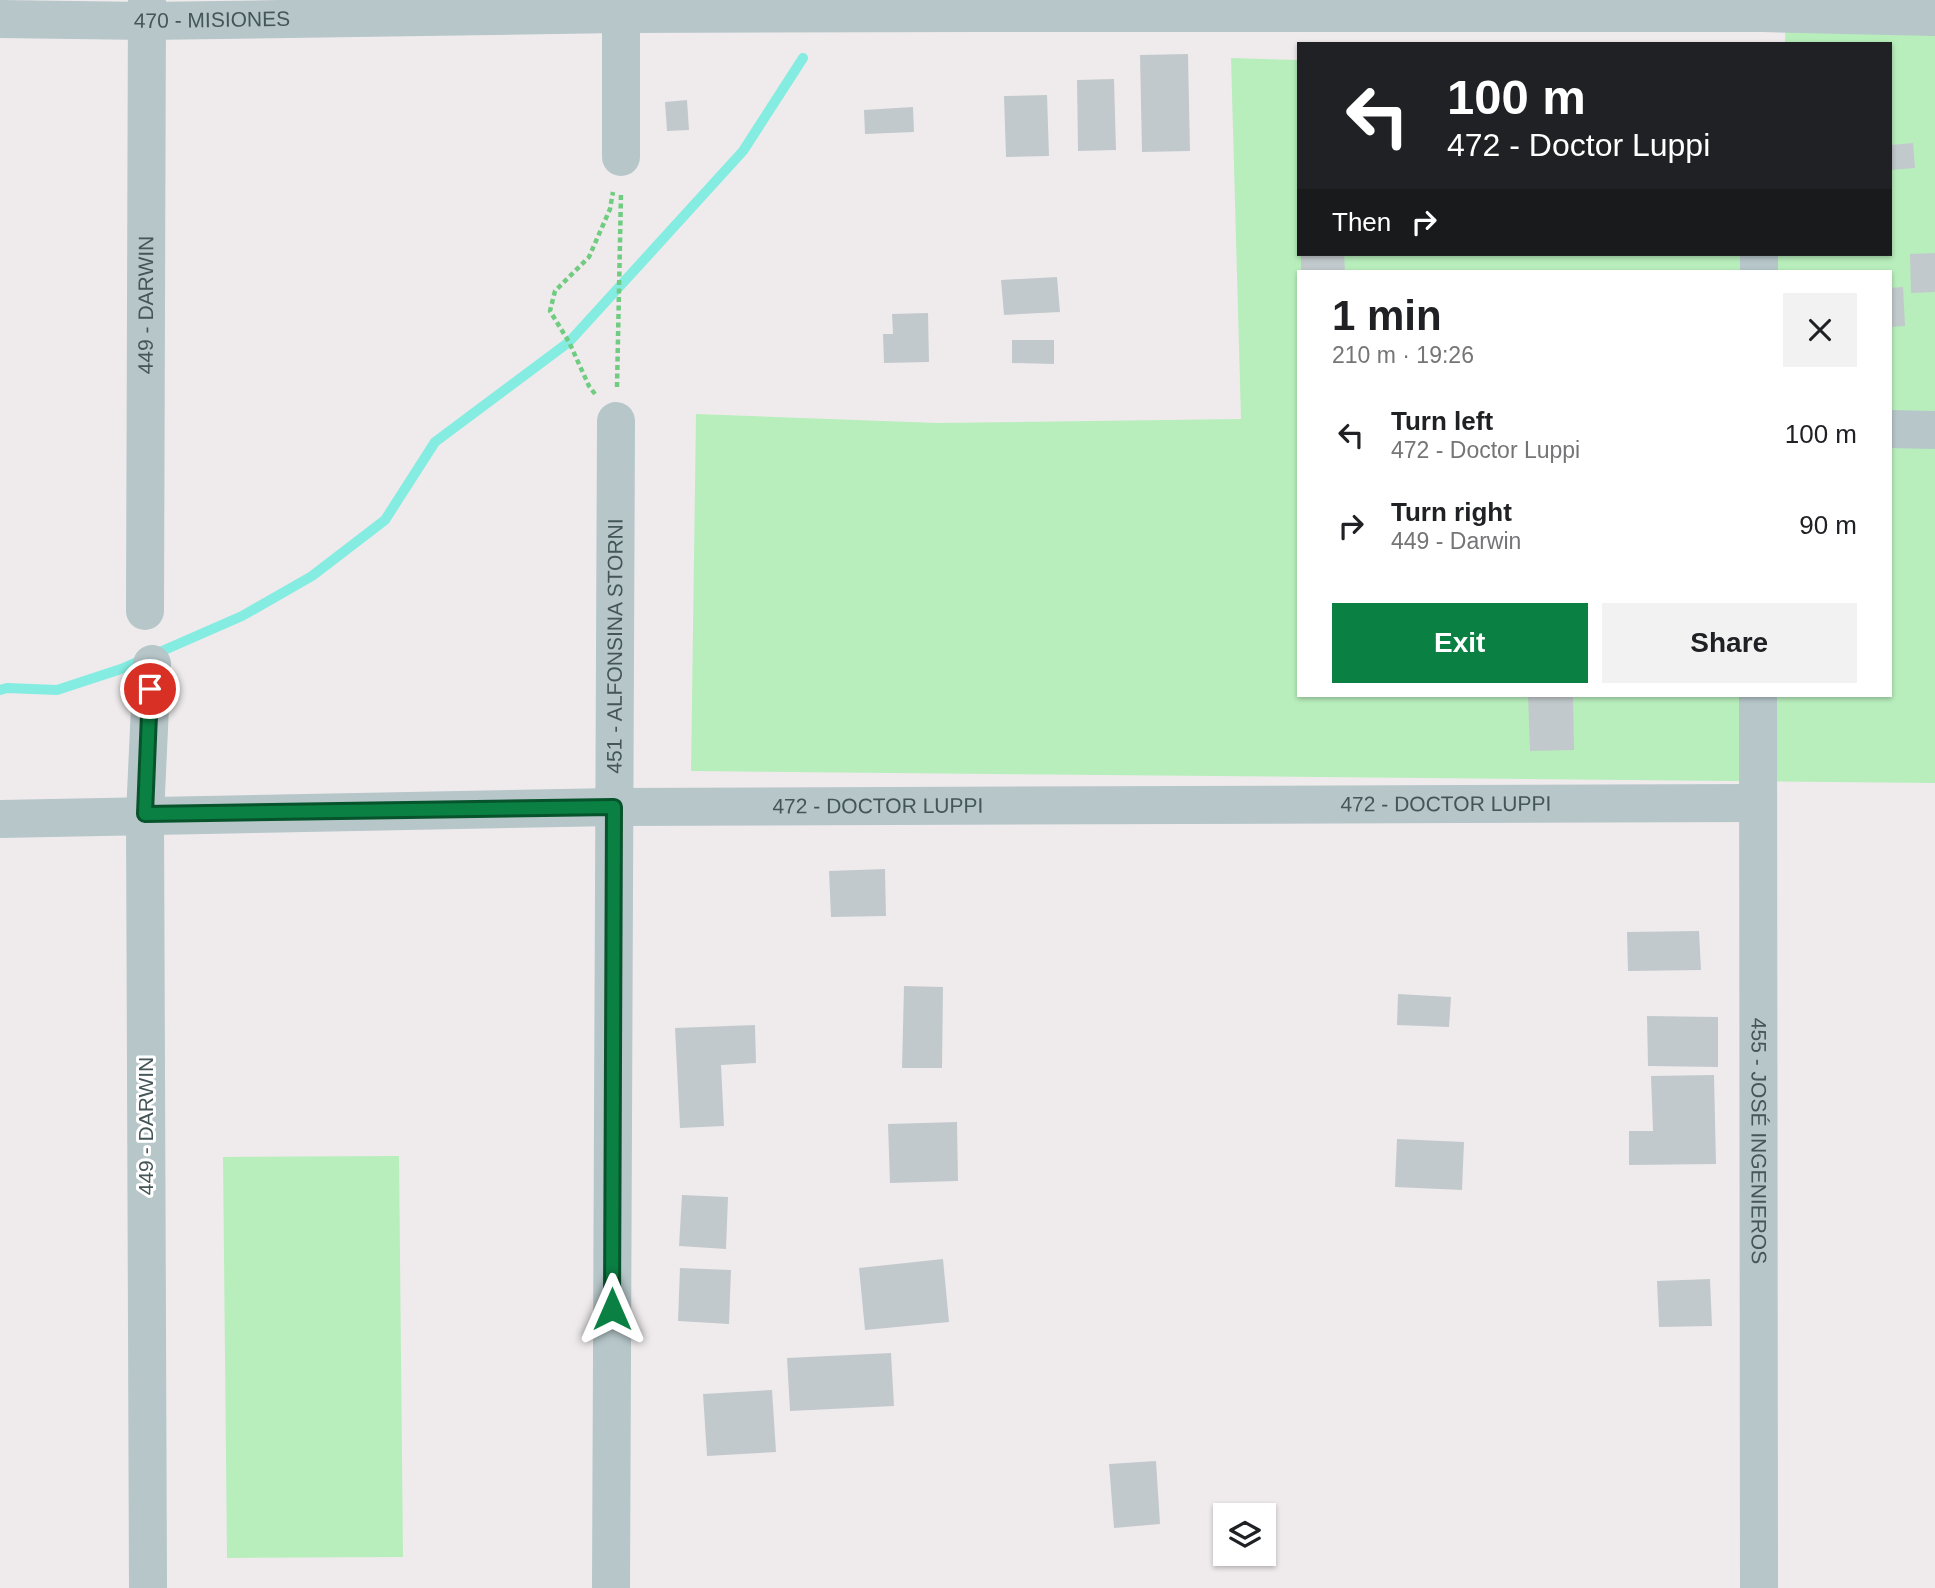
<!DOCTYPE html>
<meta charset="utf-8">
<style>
:root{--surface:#fff;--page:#f2f2f2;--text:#202124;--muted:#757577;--accent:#0b8043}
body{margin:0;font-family:Arial,sans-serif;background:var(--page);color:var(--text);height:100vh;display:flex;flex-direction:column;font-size:26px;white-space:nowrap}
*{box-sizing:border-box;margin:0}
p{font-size:23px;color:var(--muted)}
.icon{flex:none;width:38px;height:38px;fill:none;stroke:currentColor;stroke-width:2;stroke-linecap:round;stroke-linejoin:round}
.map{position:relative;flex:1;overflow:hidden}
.side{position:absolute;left:1297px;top:270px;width:595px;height:427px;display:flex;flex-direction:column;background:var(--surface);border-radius:0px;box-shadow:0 2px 5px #0004}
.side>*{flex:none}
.top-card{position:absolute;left:1297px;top:42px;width:595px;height:214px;border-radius:0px;box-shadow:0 2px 5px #0004;background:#202124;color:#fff;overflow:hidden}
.fabs{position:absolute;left:1213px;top:1503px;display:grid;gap:14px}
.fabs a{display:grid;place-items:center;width:63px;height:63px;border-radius:0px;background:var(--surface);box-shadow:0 2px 5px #0004;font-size:35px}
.pin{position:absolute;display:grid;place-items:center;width:60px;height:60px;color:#fff;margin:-30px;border:4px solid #fff;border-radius:50%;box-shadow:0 2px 7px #0007}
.me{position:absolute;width:77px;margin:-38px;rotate:0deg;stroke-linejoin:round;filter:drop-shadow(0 0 5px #0008)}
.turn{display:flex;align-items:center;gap:24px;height:147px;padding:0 35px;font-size:32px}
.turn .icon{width:91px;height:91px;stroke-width:2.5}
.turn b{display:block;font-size:49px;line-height:60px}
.then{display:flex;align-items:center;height:66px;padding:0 35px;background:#0003;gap:14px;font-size:26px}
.round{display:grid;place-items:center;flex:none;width:74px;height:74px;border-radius:0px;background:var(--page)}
.headline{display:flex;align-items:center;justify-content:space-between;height:119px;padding:0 35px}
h1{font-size:42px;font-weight:700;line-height:52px}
.primary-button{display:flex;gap:14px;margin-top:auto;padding:14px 35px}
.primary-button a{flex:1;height:80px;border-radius:0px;background:var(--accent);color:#fff;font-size:28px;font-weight:700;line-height:80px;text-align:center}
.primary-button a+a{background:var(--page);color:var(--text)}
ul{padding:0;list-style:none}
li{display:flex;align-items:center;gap:21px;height:91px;padding:0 35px}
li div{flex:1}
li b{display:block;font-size:26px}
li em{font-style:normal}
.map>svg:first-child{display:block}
</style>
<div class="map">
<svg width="1935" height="1588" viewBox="0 0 1935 1588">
<rect width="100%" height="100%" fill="#efebec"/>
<g fill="#b8eebc" fill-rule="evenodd">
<path d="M1786,0H1935V783L691,771L696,414L937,423L1241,419L1231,58L1298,60V254H1890V44H1785ZM1298,271H1890V695H1298Z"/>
<path d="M399,1156L403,1557L227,1558L223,1157Z"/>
</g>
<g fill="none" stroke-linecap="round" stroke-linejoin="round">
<path stroke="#84ece1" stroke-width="10" d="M0,690L7,688L57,690L121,669L242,616L312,576L385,520L435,442L569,342L743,151L803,58"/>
</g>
<g fill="#c2c9cc">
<path d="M1188,54L1190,151L1142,152L1140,55Z"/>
<path d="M1114,79L1116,150L1078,151L1077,80Z"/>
<path d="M1047,95L1049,156L1006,157L1004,96Z"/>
<path d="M687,100L689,130L667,131L665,102Z"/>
<path d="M913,107L914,132L865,134L864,110Z"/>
<path d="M1913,143L1915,168L1891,170L1890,145Z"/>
<path d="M1935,253V292L1911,293L1910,254Z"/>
<path d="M1301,254H1344L1345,271H1301Z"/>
<path d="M1057,277L1060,312L1004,315L1001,280Z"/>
<path d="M1903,287L1905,326L1890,327V288Z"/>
<path d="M928,313L929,362L884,363L883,334H893L892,314Z"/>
<path d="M1012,340H1054V364L1012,363Z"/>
<path d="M1528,695H1573L1574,750L1530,751Z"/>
<path d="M885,869L886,916L831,917L829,871Z"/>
<path d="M1699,931L1701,970L1628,971L1627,932Z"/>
<path d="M904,986L943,987L942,1068H902Z"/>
<path d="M1398,994L1451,997L1449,1027L1397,1025Z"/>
<path d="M1647,1016L1718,1017V1067L1648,1066Z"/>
<path d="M755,1025L756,1063L721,1065L724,1126L680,1128L675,1028Z"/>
<path d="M1714,1075L1716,1164L1629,1165V1131H1653L1651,1076Z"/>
<path d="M957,1122L958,1181L890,1183L888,1124Z"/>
<path d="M1397,1139L1464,1142L1462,1190L1395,1187Z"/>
<path d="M682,1195L728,1197L726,1249L679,1246Z"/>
<path d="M943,1259L949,1322L865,1330L859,1268Z"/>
<path d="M680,1268L731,1270L729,1324L678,1321Z"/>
<path d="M1710,1279L1712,1326L1659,1327L1657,1281Z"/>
<path d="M891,1353L894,1406L790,1411L787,1358Z"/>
<path d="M772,1390L776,1452L707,1456L703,1394Z"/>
<path d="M1156,1461L1160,1524L1114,1528L1109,1464Z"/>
</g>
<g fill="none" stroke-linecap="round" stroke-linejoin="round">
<g stroke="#70cc81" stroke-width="4.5" stroke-dasharray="5 3.5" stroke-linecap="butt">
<path d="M617,387L621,193"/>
<path d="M595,394L589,386L569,342L550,311L555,291L589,257L610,209L613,192"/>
</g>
<g stroke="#b6c6c9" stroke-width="38">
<path d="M621,0V157"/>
<path id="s1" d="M0,19L147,21L620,14L980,13H1762L1935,17"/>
<path d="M1759,271V254"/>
<path d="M1890,429L1935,430"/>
<path id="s2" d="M145,611L147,0"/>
<path id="s3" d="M1758,695L1759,1588"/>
<path id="s4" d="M0,819L614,807L1758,803"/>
<path d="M148,1588L145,815L152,664"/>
<path id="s5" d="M611,1588L616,421"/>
</g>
</g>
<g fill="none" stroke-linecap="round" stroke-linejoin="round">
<defs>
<path id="route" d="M150,689L145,814L614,807L612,1309"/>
</defs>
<use href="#route" stroke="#07532c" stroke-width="18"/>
<use href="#route" stroke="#0b8043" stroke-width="12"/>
</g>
<g text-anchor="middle" stroke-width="6" stroke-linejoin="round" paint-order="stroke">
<g font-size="21" fill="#445659" stroke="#fff">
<text dy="7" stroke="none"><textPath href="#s1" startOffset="212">470 - MISIONES</textPath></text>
<text dy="7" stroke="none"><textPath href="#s2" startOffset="306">449 - DARWIN</textPath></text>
<text dy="7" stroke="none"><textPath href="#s5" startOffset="942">451 - ALFONSINA STORNI</textPath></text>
<text dy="7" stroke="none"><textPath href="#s4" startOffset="1446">472 - DOCTOR LUPPI</textPath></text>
<text dy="7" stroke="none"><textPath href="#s4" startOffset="878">472 - DOCTOR LUPPI</textPath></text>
<text transform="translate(146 1126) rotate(-90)" y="7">449 - DARWIN</text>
<text dy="7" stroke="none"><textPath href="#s3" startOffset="446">455 - JOSÉ INGENIEROS</textPath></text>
</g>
</g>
</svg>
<div class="fabs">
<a><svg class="icon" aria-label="layers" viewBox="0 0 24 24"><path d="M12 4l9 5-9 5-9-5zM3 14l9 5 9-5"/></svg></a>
</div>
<div class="pin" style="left:150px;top:689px;background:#d93025"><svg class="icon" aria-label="arrive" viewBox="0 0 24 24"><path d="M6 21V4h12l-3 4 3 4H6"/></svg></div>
<svg class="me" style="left:612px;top:1309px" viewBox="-20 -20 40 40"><path d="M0-17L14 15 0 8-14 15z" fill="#0b8043" stroke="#fff" stroke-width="4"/></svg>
<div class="top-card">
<div class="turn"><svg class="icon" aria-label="left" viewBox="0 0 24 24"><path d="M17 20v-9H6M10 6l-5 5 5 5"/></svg><div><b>100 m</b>472 - Doctor Luppi</div></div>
<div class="then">Then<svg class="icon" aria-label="right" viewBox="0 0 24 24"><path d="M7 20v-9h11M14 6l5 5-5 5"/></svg></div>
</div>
<section class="side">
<div class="headline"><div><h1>1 min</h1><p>210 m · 19:26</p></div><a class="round"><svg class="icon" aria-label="close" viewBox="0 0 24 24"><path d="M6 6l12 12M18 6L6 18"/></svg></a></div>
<ul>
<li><svg class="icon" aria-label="left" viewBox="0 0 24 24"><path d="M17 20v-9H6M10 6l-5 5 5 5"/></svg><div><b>Turn left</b><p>472 - Doctor Luppi</p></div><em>100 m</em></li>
<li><svg class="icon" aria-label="right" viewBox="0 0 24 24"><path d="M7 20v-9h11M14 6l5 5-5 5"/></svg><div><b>Turn right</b><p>449 - Darwin</p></div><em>90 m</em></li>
</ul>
<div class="primary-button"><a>Exit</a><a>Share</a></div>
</section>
</div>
